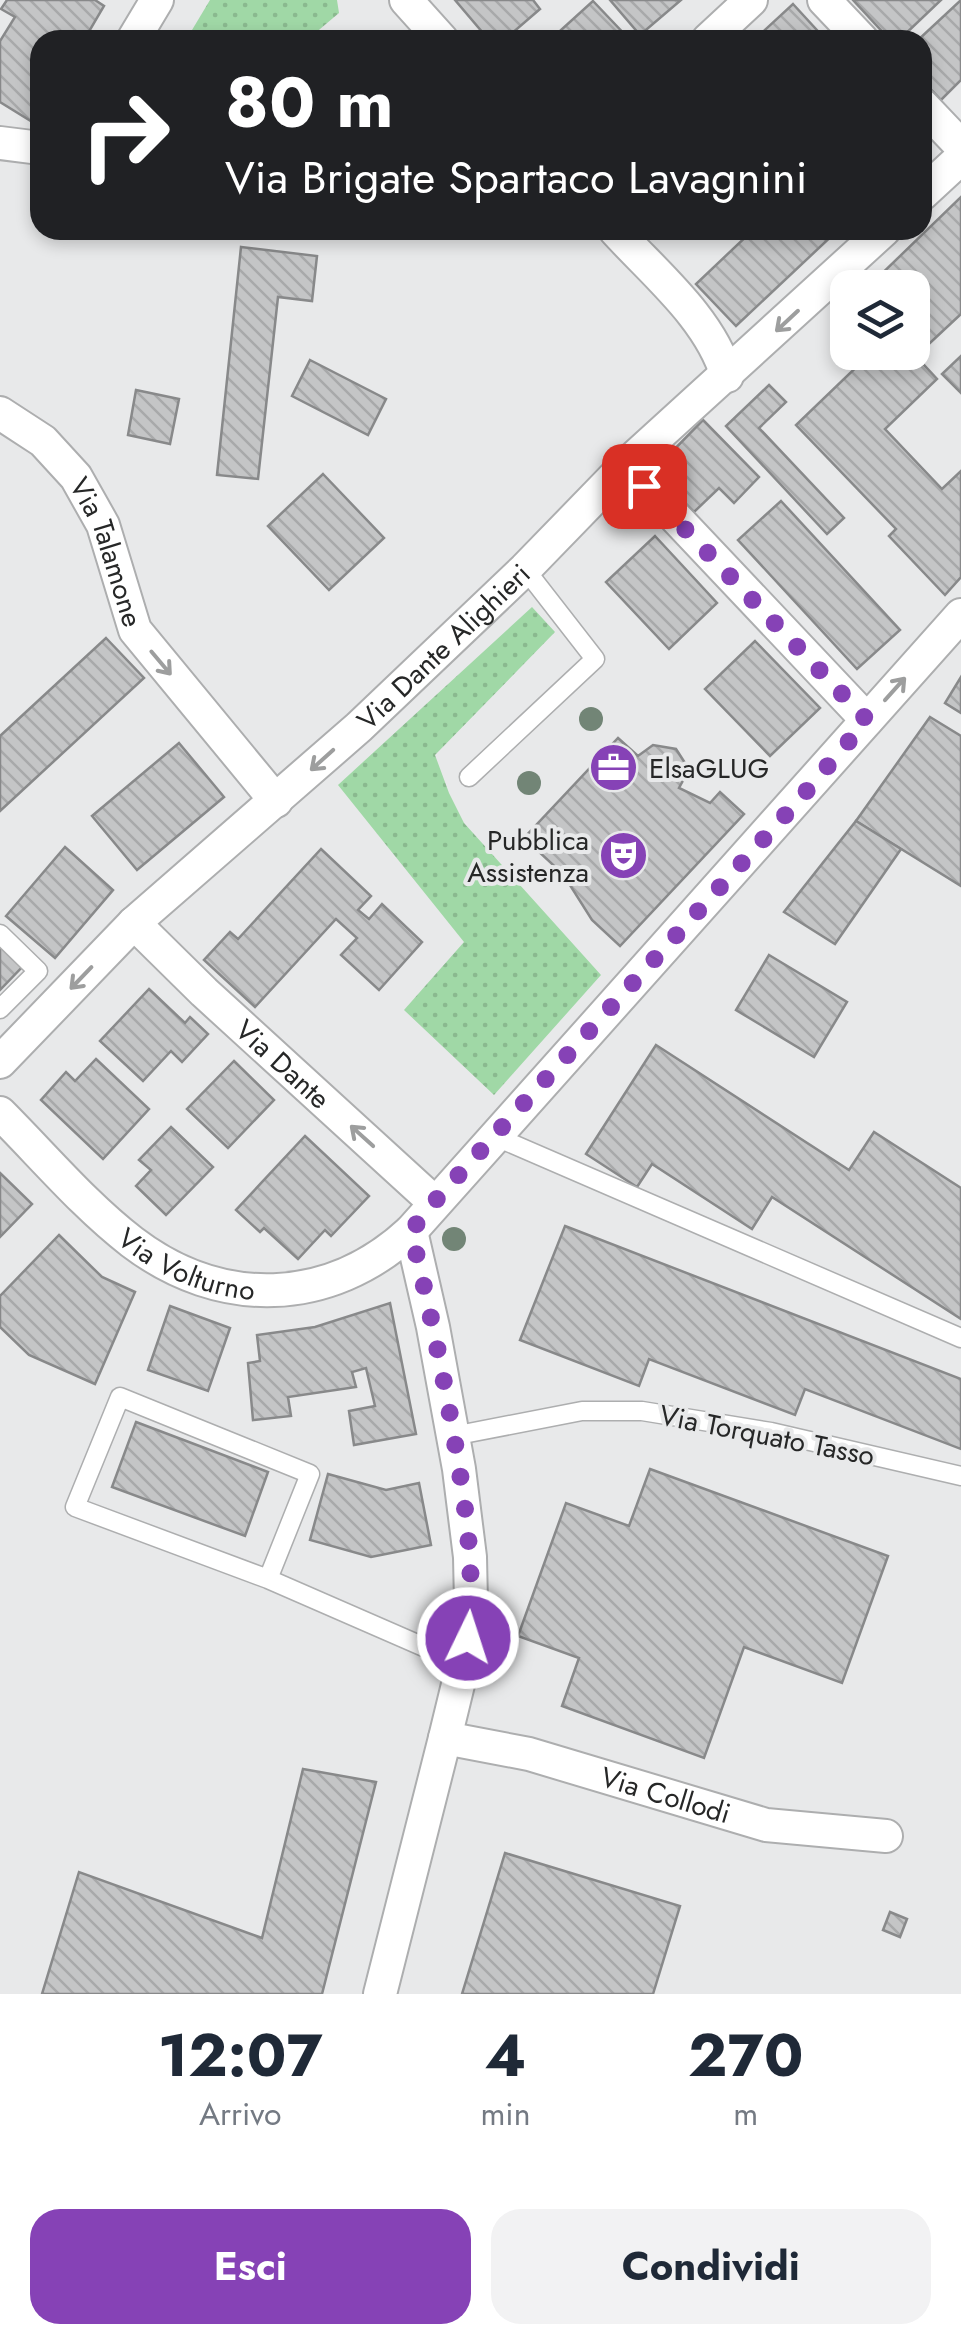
<!DOCTYPE html>
<html lang="it">
<style>
:root{--surface:#fff;--page:#f2f2f3;--text:#1f2937;--muted:#747a83;--accent:#8642b6}
body{margin:0;font-family:Jost,sans-serif;background:var(--page);color:var(--text);height:100vh;display:flex;flex-direction:column;font-size:38px;white-space:nowrap}
*{box-sizing:border-box;margin:0}
p{font-size:32px;color:var(--muted)}
.icon{flex:none;width:55px;height:55px;fill:none;stroke:currentColor;stroke-width:2;stroke-linecap:round;stroke-linejoin:round}
.map{position:relative;height:1994px;overflow:hidden}
.panel{display:flex;flex-direction:column;background:var(--surface);flex:1}
.panel>*{flex:none}
.top-card{position:absolute;left:30px;top:30px;width:902px;height:210px;border-radius:30px;box-shadow:0 5px 15px #0003;background:#202124;color:#fff;overflow:hidden}
.buttons{position:absolute;left:830px;top:270px;display:grid;gap:20px}
.buttons a{display:grid;place-items:center;width:100px;height:100px;border-radius:20px;background:var(--surface);box-shadow:0 5px 15px #0003;font-size:50px}
.pin{position:absolute;display:grid;place-items:center;width:85px;height:85px;color:#fff;margin:-42px;border-radius:20px;box-shadow:0 5px 15px #0006}
.me{position:absolute;width:110px;margin:-55px;rotate:4deg;stroke-linejoin:round;filter:drop-shadow(0 0 8px #0008)}
.turn{display:flex;align-items:center;gap:35px;height:210px;padding:0 30px;font-size:45px}
.turn .icon{width:130px;height:130px;stroke-width:2.5}
.turn b{display:block;font-size:70px;line-height:85px}
.eta{display:flex;justify-content:space-evenly;align-items:center;height:170px;text-align:center}
.eta b{font-size:60px;font-weight:700;line-height:70px}
.button{display:flex;gap:20px;margin-top:auto;padding:20px 30px}
.button a{flex:1;height:115px;border-radius:30px;background:var(--accent);color:#fff;font-size:40px;font-weight:700;line-height:115px;text-align:center}
.button a+a{background:var(--page);color:var(--text)}
.map>svg:first-child{display:block}
</style>
<div class="map">
<svg width="961" height="1994" viewBox="0 0 961 1994">
<defs>
<pattern id="park-dots" width="8" height="8" patternUnits="userSpaceOnUse" patternTransform="scale(2.5)"><rect width="8" height="8" fill="#a0d8a6"/><path d="M2 2h.1M6 6h.1" fill="none" stroke="#8ab98f" stroke-width="1.8" stroke-linecap="round"/></pattern>
<pattern id="building-back-hatch" width="6" height="6" patternUnits="userSpaceOnUse" patternTransform="scale(2.5)"><rect width="6" height="6" fill="#c4c5c6"/><path d="M-1 5l2 2M0 0l6 6M5-1l2 2" fill="none" stroke="#a8a9aa"/></pattern>
</defs>
<rect width="100%" height="100%" fill="#e8e9ea"/>
<g fill="url(#park-dots)">
<path d="M210,0H337L339,13L307,40H186Z"/>
<path d="M532,607L555,632L435,755L449,793L464,823L601,975L494,1095L404,1010L464,942L338,785Z"/>
</g>
<g fill="url(#building-back-hatch)" stroke="#88898a" stroke-width="2.5">
<path d="M7,0H95L104,6L84,40H40V112L34,123L0,102V41L15,17L1,9Z"/>
<path d="M455,0H533L540,9L504,40H489Z"/>
<path d="M610,0H681L640,35Z"/>
<path d="M853,0H941L899,40H890Z"/>
<path d="M961,0V80L941,100L922,80V40H918Z"/>
<path d="M593,1L630,40H550Z"/>
<path d="M793,4L826,40H754Z"/>
<path d="M961,197V314L916,356L912,352V288H867Z"/>
<path d="M753,230H838L736,326L696,284Z"/>
<path d="M241,247L317,256L312,301L278,297L258,479L217,475Z"/>
<path d="M872,352H912L937,379L885,429L942,489L961,471V577L945,595L889,536L896,529L796,425Z"/>
<path d="M961,356V393L942,374Z"/>
<path d="M310,360L386,399L368,435L292,396Z"/>
<path d="M769,385L786,402L759,428L844,518L827,534L726,426Z"/>
<path d="M136,390L179,399L170,444L128,435Z"/>
<path d="M703,420L759,477L734,503L719,488L694,512L653,471Z"/>
<path d="M323,474L384,538L329,590L268,526Z"/>
<path d="M781,501L900,630L857,669L738,540Z"/>
<path d="M655,536L717,603L669,649L606,582Z"/>
<path d="M106,638L144,678L0,811V736Z"/>
<path d="M755,641L820,708L770,756L705,689Z"/>
<path d="M961,677V713L945,703Z"/>
<path d="M930,717L961,736V886L856,821Z"/>
<path d="M618,738L638,756L653,745L676,749L685,763L686,775L679,788L710,803L720,792L744,814L620,946L592,920L563,874L524,838Z"/>
<path d="M179,743L224,797L137,870L92,816Z"/>
<path d="M856,821L901,849L835,944L784,912Z"/>
<path d="M65,847L113,890L55,958L6,916Z"/>
<path d="M321,849L371,896L358,910L369,919L382,904L422,942L379,990L341,955L357,938L336,919L255,1007L204,960L230,932L238,939Z"/>
<path d="M0,940L25,964L0,990Z"/>
<path d="M769,955L847,1002L814,1057L736,1010Z"/>
<path d="M149,989L185,1023L190,1017L208,1034L182,1062L171,1051L143,1081L100,1041Z"/>
<path d="M656,1045L849,1170L874,1132L961,1188V1319L772,1197L752,1229L652,1164L637,1187L586,1154Z"/>
<path d="M96,1059L149,1109L103,1159L41,1100L66,1072L75,1081Z"/>
<path d="M234,1061L274,1100L228,1148L187,1109Z"/>
<path d="M171,1127L213,1167L166,1215L136,1186L151,1170L139,1160Z"/>
<path d="M305,1136L369,1196L331,1236L325,1230L298,1259L264,1228L260,1232L236,1210Z"/>
<path d="M0,1173L32,1204L0,1237Z"/>
<path d="M565,1226L961,1379V1449L805,1389L795,1415L649,1359L639,1386L520,1340Z"/>
<path d="M59,1235L102,1277L135,1292L95,1384L29,1355L0,1327V1296Z"/>
<path d="M390,1303L416,1434L354,1445L349,1411L375,1406L366,1368L352,1372L356,1387L288,1397L291,1416L253,1420L248,1363L260,1361L257,1335L315,1327Z"/>
<path d="M170,1306L230,1328L208,1391L148,1370Z"/>
<path d="M136,1422L268,1472L245,1536L112,1487Z"/>
<path d="M650,1469L888,1556L842,1683L744,1647L704,1758L562,1706L579,1658L518,1636L566,1503L629,1526Z"/>
<path d="M328,1474L386,1490L419,1483L431,1545L371,1557L310,1540Z"/>
<path d="M303,1769L376,1782L322,1994H42L79,1872L262,1938Z"/>
<path d="M505,1853L680,1906L653,1994H462Z"/>
<path d="M890,1912L907,1919L900,1937L883,1930Z"/>
</g>
<g fill="none" stroke-linecap="round" stroke-linejoin="round">
<defs>
<g id="lane">
<path d="M469,777L595,659L525,569"/>
<path d="M0,934L38,971L0,1009"/>
<path d="M494,1136L961,1338"/>
<path d="M453,1436L582,1411H642L771,1432L961,1476"/>
<path d="M268,1579L310,1474L120,1397L75,1507L268,1579L463,1664"/>
</g>
<g id="street">
<path d="M406,0L442,40"/>
<path d="M824,0L862,40"/>
<path d="M133,40L157,0"/>
<path d="M708,40L751,0"/>
<path d="M922,105L961,146"/>
<path d="M0,143L40,148"/>
<path d="M922,194L961,158"/>
<path d="M615,230C654,273 710,318 727,376"/>
<path id="s1" d="M0,413L43,441L76,477L103,525L135,630L276,801"/>
<path d="M626,465L867,720"/>
<path id="s2" d="M134,923L204,992L434,1202"/>
<path id="s3" d="M0,1062L134,923L359,727L525,569L626,465L884,230"/>
<path id="s4" d="M0,1113C43,1156 84,1205 132,1242C220,1309 329,1307 411,1231L961,615"/>
<path id="s5" d="M445,1738L529,1754L766,1825L886,1836"/>
<path d="M380,1994L445,1738L463,1664L471,1603L470,1557L459,1469L433,1327L411,1231"/>
</g>
</defs>
<use href="#lane" stroke="#adaeaf" stroke-width="21"/>
<use href="#street" stroke="#adaeaf" stroke-width="36"/>
<use href="#lane" stroke="#fff" stroke-width="18"/>
<use href="#street" stroke="#fff" stroke-width="32"/>
</g>
<g fill="#728576">
<circle cx="591" cy="719" r="12"/>
<circle cx="529" cy="783" r="12"/>
<circle cx="454" cy="1239" r="12"/>
</g>
<defs><path id="oneway-shaft" d="M-6 0H5M1.5-3L5.5 0L1.5 3" fill="none" stroke-width="1.6" stroke-linecap="round" stroke-linejoin="round" transform="scale(2.5)"/></defs>
<g stroke="#9d9e9e">
<use href="#oneway-shaft" transform="translate(787 321) rotate(137)"/>
<use href="#oneway-shaft" transform="translate(161 663) rotate(50)"/>
<use href="#oneway-shaft" transform="translate(895 689) rotate(-48)"/>
<use href="#oneway-shaft" transform="translate(322 760) rotate(138)"/>
<use href="#oneway-shaft" transform="translate(81 978) rotate(134)"/>
<use href="#oneway-shaft" transform="translate(362 1136) rotate(-138)"/>
</g>
<g fill="none" stroke-linecap="round" stroke-linejoin="round">
<path stroke="#8642b6" stroke-width="18" stroke-dasharray="0 32.4" d="M468,1638C476,1570 465,1503 454,1437C442,1368 428,1300 411,1232L425,1212L798,801L867,720L644,486"/>
</g>
<defs>
<symbol id="office-disc" viewBox="-11 -11 22 22"><circle r="9.5" fill="#8642b6" stroke="#e8e9ea"/><path d="M-6-3h4V-5.5h4V-3h4V5H-6ZM-1-4.5V-3h2v-1.5ZM-6 0V1H6V0Z" fill="#fff"/></symbol>
<symbol id="theatre-disc" viewBox="-11 -11 22 22"><circle r="9.5" fill="#8642b6" stroke="#e8e9ea"/><path d="M-5-5.5Q0-4 5-5.5V0Q5 5 0 6Q-5 5-5 0ZM-3.3-2.5H-1v1.5H-3.3ZM1-2.5H3.3v1.5H1ZM-2.8 1Q0 5.5 2.8 1Z" fill="#fff"/></symbol>
</defs>
<g fill-rule="evenodd">
<use href="#office-disc" x="586" y="740" width="55" height="55"/>
<use href="#theatre-disc" x="596" y="828" width="55" height="55"/>
</g>
<g text-anchor="middle" stroke-width="8" stroke-linejoin="round" paint-order="stroke">
<g font-size="28" fill="#262727" stroke="#e8e9ea">
<text dy="10" stroke="none"><textPath href="#s1" startOffset="182">Via Talamone</textPath></text>
<text dy="10" stroke="none"><textPath href="#s3" startOffset="608">Via Dante Alighieri</textPath></text>
<text dy="10" stroke="none"><textPath href="#s2" startOffset="205">Via Dante</textPath></text>
<text dy="10" stroke="none"><textPath href="#s4" startOffset="245">Via Volturno</textPath></text>
<text transform="translate(767 1435) rotate(11)" y="10">Via Torquato Tasso</text>
<text dy="10" stroke="none"><textPath href="#s5" startOffset="228">Via Collodi</textPath></text>
</g>
<g font-size="28" fill="#262727" stroke="#e8e9ea" text-anchor="start">
<text x="649" y="778">ElsaGLUG</text>
<text x="589" y="850" text-anchor="end">Pubblica<tspan x="589" dy="32">Assistenza</tspan></text>
</g>
</g>
</svg>
<div class="buttons">
<a><svg class="icon" aria-label="layers" viewBox="0 0 24 24"><path d="M12 4l9 5-9 5-9-5zM3 14l9 5 9-5"/></svg></a>
</div>
<div class="pin" style="left:644px;top:486px;background:#d93025"><svg class="icon" aria-label="arrive" viewBox="0 0 24 24"><path d="M6 21V4h12l-3 4 3 4H6"/></svg></div>
<svg class="me" style="left:468px;top:1638px" viewBox="-20 -20 40 40"><circle r="17" fill="#8642b6" stroke="#fff" stroke-width="3"/><path d="M0-11L8 9 0 5-8 9z" fill="#fff"/></svg>
<div class="top-card">
<div class="turn"><svg class="icon" aria-label="right" viewBox="0 0 24 24"><path d="M7 20v-9h11M14 6l5 5-5 5"/></svg><div><b>80 m</b>Via Brigate Spartaco Lavagnini</div></div>
</div>
</div>
<section class="panel">
<div class="eta">
<div><b>12:07</b><p>Arrivo</p></div>
<div><b>4</b><p>min</p></div>
<div><b>270</b><p>m</p></div>
</div>
<div class="button"><a>Esci</a><a>Condividi</a></div>
</section>
